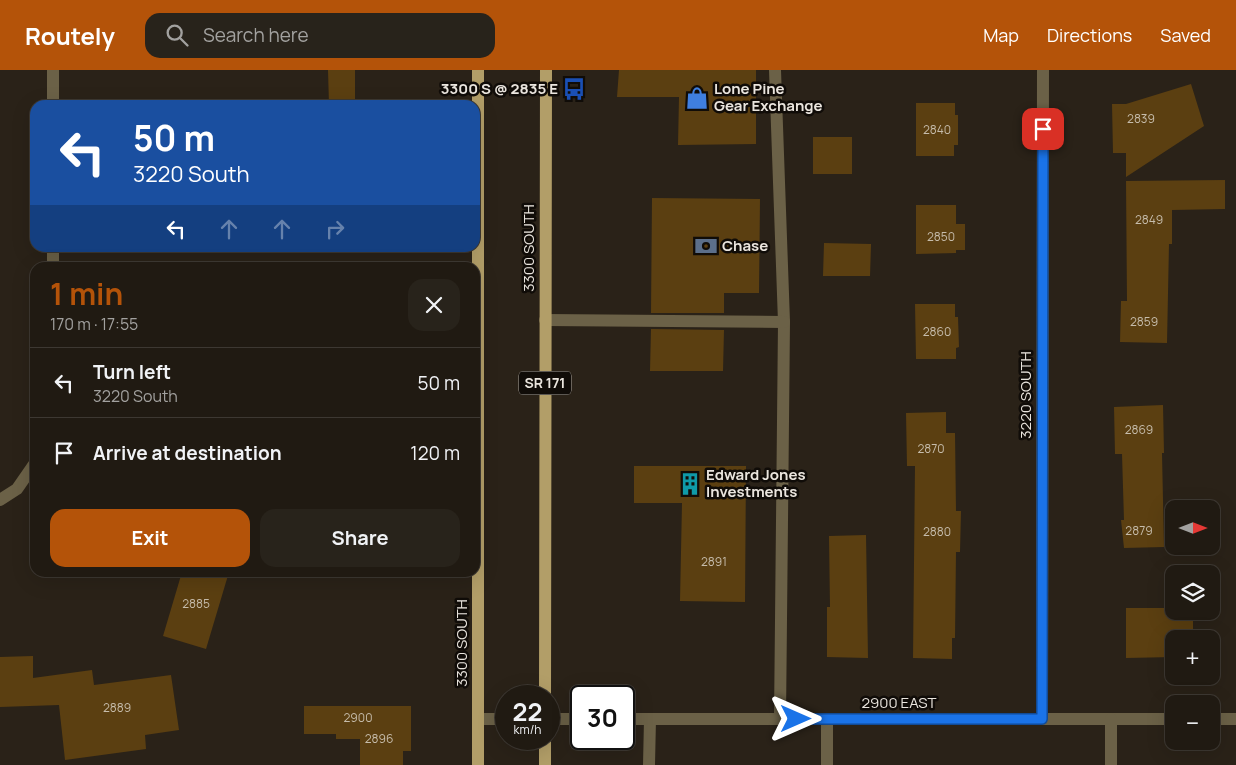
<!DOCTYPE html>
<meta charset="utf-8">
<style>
:root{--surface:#201a12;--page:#28231b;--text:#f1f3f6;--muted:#a2a19f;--line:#3d3832;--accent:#b45309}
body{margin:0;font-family:Manrope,sans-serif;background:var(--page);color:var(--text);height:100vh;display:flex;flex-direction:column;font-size:19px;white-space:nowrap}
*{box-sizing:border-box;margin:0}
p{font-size:16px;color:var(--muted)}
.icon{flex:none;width:28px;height:28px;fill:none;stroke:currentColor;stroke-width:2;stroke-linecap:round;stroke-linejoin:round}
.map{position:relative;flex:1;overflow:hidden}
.drawer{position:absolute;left:30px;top:192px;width:450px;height:315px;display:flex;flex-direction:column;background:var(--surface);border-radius:15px;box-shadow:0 5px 20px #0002,0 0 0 1px var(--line)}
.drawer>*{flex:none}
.banner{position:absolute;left:30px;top:30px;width:450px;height:152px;border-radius:15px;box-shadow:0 5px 20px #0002,0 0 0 1px var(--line);background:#1a4fa0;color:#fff;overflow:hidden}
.needle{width:32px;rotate:90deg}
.controls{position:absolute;left:1165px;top:430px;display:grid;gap:10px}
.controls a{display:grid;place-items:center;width:55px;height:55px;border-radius:10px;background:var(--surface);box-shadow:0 5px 20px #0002,0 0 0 1px var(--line);font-size:25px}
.speed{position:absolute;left:495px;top:615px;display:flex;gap:10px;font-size:25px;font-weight:700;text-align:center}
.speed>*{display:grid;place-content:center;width:65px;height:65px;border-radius:50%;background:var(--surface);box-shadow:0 5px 20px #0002,0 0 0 1px var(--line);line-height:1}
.speed small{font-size:12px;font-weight:400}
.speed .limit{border:2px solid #111;border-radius:8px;background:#fff;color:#111}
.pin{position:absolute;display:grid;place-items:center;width:42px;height:42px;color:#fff;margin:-21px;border-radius:10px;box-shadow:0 2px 8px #0006}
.me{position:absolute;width:55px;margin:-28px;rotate:90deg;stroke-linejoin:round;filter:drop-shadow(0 0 4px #0008)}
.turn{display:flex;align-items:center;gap:18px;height:105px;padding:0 20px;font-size:22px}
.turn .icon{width:65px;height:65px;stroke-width:2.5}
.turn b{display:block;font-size:35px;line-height:42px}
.lanes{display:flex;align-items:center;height:48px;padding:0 20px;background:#0003;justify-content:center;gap:25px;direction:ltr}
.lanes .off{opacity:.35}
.round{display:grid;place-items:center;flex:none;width:52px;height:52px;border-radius:15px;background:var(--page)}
.head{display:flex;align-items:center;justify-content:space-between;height:85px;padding:0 20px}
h1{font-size:30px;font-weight:700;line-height:38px;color:var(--accent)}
.button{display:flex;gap:10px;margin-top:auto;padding:10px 20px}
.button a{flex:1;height:58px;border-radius:15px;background:var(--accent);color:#fff;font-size:20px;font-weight:700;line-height:58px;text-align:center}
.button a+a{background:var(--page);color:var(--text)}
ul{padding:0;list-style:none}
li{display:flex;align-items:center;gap:15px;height:70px;padding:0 20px;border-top:1px solid var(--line)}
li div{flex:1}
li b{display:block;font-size:19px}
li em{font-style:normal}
header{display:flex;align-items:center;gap:30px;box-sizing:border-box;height:70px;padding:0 25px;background:var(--accent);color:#fff}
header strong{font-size:24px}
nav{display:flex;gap:28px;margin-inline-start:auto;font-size:18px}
.search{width:350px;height:45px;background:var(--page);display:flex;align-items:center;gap:12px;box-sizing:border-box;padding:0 18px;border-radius:15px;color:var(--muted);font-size:19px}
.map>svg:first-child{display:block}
</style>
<header>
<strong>Routely</strong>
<div class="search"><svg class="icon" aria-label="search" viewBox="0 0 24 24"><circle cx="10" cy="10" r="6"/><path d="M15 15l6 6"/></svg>Search here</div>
<nav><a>Map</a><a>Directions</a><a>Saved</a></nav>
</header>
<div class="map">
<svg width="1236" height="695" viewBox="0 0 1236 695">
<rect width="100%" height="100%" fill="#2a2218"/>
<g fill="#5b3f11">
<path d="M328,0H355V35H329Z"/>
<path d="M619,0H756V74L678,75L679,27H617Z"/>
<path d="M1191,14L1204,56L1126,107V83H1113L1112,34H1126Z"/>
<path d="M916,33H955V45H958V75H954V86H916Z"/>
<rect x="813" y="67" width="39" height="37"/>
<path d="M1225,110V139L1172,140V174H1169L1167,273L1120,272L1121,231H1127L1126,111Z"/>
<path d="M652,128L760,129L759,223H724V243H651Z"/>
<path d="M916,135H956V154H965V180H956V183L916,184Z"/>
<path d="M824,173L871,174L870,206H823Z"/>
<path d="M915,234H955V247H958L959,277L956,278V289H916Z"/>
<path d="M651,259L724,260L723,301H650Z"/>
<path d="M1163,335L1164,383H1162L1164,477L1124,478L1121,450H1124L1122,384H1115L1114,337Z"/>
<path d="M946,342V363H955L956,441H961L960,482H956L955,568H952V589L913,588L915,396H907L906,343Z"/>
<path d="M634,396H746L745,532L680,531L682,433H634Z"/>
<path d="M866,465L868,588L827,587V537H830L829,466Z"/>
<path d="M182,502H229L206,579L163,566Z"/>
<path d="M1126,538H1174V541H1193V569H1174V587L1126,588Z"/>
<path d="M33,586V608L92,600L94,615L171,605L179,660L145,665L146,679L65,690L59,635L0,637V587Z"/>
<path d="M304,636H411V681H403V695H360V669H336V664H304Z"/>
</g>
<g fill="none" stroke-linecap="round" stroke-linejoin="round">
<g stroke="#6b6147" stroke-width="12">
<path d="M775,0L784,252L780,649"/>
<path d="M545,250L784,252"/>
<path d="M827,649V695"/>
<path d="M649,695L650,649"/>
</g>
<g stroke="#6b6147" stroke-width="12">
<path d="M53,35V0"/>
<path d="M53,198V178"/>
<path d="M0,430L17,419L35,393"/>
<path d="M479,649H506"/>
<path d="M549,649H581"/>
<path d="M624,649H1174"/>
<path d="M1042,649L1043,0"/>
<path d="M1111,649V695"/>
<path d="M1211,649H1236"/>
</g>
<g stroke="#b29e68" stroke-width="12">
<path d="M478,0V695"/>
<path d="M545,626L546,0"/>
<path d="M545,695V669"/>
</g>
</g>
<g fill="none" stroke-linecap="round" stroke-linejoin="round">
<defs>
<path id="route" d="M796,649H1042L1043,59"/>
</defs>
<use href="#route" stroke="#114b97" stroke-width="12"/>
<use href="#route" stroke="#1a73e8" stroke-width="9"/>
</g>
<defs>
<symbol id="bus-bare" viewBox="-9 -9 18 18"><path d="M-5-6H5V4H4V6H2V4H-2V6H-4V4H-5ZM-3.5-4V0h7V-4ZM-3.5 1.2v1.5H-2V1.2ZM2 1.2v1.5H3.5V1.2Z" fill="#1a4fb4" stroke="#100c08" stroke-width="2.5" paint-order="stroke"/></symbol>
<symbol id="shop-bare" viewBox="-9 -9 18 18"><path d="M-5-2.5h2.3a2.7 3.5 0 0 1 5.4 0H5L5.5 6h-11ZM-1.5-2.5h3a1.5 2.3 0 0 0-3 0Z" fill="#3f7fe0" stroke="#100c08" stroke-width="2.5" paint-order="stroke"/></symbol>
<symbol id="bank-bare" viewBox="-9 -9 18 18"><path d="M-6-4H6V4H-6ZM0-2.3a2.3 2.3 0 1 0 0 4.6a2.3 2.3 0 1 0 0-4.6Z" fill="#5c6f8a" stroke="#100c08" stroke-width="2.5" paint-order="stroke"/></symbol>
<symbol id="building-bare" viewBox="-9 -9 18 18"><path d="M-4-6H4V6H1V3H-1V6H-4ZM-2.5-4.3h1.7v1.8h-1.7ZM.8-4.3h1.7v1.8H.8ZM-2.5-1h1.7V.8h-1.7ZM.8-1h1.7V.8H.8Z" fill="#0f9aa8" stroke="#100c08" stroke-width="2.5" paint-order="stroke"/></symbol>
</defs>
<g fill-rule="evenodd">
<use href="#bus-bare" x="558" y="3" width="32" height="32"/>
<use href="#shop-bare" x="681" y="12" width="32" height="32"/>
<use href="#bank-bare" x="690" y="160" width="32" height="32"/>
<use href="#building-bare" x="674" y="398" width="32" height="32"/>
</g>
<g text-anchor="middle" stroke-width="5" stroke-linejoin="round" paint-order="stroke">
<g font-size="12" fill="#c6bcab">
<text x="1141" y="53">2839</text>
<text x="937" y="64">2840</text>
<text x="1149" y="154">2849</text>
<text x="941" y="171">2850</text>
<text x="1144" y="256">2859</text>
<text x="937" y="266">2860</text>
<text x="1139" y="364">2869</text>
<text x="931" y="383">2870</text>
<text x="1139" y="465">2879</text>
<text x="937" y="466">2880</text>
<text x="714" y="496">2891</text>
<text x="196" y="538">2885</text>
<text x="117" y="642">2889</text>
<text x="358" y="652">2900</text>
<text x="379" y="673">2896</text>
</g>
<rect fill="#100c08" stroke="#a9a49e" stroke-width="1" x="519" y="301.5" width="52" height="23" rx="4"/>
<g font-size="14" font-weight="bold" fill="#eae5de">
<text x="545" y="318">SR 171</text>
</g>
<g font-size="15" font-weight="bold" fill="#eae5de" stroke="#100c08" text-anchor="start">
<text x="558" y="24" text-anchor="end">3300 S @ 2835 E</text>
<text x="714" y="24">Lone Pine<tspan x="714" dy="17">Gear Exchange</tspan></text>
<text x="722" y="181">Chase</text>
<text x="706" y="410">Edward Jones<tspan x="706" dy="17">Investments</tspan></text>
</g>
<g font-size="15" fill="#eae5de" stroke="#100c08">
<text transform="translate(529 178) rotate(-90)" y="5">3300 SOUTH</text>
<text transform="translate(1026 325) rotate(-90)" y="5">3220 SOUTH</text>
<text transform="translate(462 573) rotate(-90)" y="5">3300 SOUTH</text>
<text x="899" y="638">2900 EAST</text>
</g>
</g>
</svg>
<div class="controls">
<a><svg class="needle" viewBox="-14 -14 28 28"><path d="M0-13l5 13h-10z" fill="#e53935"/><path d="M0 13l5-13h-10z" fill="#a2a19f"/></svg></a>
<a><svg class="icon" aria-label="layers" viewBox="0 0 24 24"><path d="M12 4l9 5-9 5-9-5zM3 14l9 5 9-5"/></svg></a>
<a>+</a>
<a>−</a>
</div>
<div class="speed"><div>22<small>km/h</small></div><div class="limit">30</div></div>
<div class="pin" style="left:1043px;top:59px;background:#d93025"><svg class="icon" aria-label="arrive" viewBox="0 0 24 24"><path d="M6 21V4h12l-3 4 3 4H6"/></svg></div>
<svg class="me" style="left:796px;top:649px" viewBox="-20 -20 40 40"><path d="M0-17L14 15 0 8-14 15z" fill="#1a73e8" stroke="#fff" stroke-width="4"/></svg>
<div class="banner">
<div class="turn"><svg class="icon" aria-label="left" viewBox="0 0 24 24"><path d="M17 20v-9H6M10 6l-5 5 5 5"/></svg><div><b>50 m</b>3220 South</div></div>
<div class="lanes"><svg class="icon" aria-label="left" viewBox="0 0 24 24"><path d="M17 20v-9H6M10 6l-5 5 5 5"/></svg><svg class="icon off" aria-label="ahead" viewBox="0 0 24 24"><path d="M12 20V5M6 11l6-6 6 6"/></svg><svg class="icon off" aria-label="ahead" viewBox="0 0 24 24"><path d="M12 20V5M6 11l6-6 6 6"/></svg><svg class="icon off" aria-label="right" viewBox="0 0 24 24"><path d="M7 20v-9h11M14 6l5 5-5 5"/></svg></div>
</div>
<section class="drawer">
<div class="head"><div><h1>1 min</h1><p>170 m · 17:55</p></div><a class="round"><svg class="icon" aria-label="close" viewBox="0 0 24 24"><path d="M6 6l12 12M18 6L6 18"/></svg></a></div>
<ul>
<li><svg class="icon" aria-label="left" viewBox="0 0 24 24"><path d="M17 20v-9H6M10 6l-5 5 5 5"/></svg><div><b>Turn left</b><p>3220 South</p></div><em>50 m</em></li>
<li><svg class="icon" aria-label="arrive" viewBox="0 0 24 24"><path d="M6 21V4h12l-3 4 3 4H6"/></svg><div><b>Arrive at destination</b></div><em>120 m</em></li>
</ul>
<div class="button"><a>Exit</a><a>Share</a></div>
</section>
</div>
